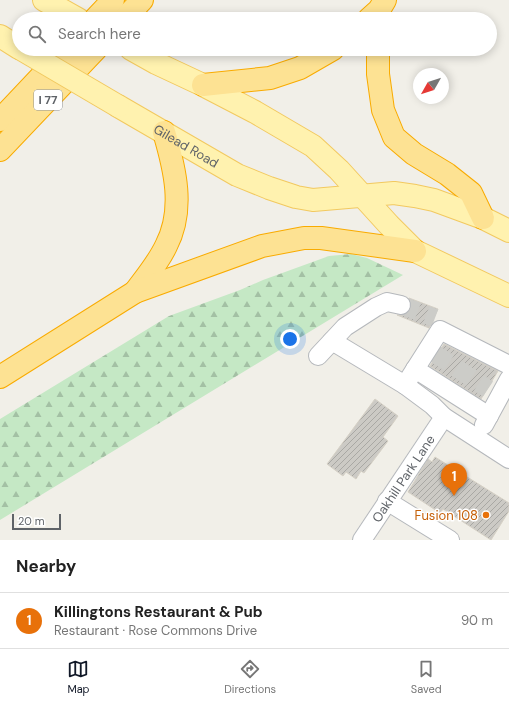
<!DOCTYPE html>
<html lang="en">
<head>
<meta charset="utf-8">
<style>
  body { margin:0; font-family:"DM Sans",sans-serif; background:#f6f6f6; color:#222 }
  .compass { position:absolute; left:413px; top:68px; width:36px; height:36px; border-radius:50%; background:#fff; box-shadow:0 2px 10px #0003; rotate:231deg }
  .scale { position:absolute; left:12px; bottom:10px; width:49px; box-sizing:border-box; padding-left:4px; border:2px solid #5f6368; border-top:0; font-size:11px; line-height:14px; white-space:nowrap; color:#5f6368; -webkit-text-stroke:3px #fff; paint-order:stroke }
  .you { position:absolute; left:290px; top:339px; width:14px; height:14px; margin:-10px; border:3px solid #fff; border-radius:50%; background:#1a73e8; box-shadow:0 0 0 6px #1a73e833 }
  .badge { display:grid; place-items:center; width:26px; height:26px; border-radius:50%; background:#111827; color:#fff; font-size:13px; font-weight:700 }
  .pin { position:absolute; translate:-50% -33px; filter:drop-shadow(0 1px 2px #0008) }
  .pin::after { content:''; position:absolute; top:21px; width:14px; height:12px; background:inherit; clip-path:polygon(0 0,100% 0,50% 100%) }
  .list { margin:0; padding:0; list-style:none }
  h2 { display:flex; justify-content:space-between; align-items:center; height:52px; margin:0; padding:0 16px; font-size:17px }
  h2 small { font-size:13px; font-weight:400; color:#767676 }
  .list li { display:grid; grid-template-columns:26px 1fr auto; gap:12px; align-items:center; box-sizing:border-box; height:56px; padding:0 16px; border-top:1px solid #e0e0e0 }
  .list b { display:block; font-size:15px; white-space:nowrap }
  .list p { margin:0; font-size:13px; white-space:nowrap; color:#767676 }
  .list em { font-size:13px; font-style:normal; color:#767676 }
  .icon { flex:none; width:22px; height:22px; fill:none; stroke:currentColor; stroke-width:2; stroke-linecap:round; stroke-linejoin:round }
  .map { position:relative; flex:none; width:509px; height:540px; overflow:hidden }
  .search { position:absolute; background:#fff; box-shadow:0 2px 10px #0003; left:12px; right:12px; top:12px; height:44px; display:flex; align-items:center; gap:10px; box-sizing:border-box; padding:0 14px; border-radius:22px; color:#767676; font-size:15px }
  .sheet { height:108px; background:#fff }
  nav { display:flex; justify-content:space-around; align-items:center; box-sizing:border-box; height:56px; border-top:1px solid #e0e0e0; background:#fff; font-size:11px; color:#767676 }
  nav a { display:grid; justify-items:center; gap:2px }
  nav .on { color:#111827 }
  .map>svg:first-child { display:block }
</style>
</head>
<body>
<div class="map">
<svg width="509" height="540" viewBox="0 0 509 540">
  <defs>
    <pattern id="forest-firs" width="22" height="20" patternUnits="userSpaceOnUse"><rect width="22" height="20" fill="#c5e8c5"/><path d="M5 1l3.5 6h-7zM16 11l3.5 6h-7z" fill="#a3c0a4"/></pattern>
    <pattern id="building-hatch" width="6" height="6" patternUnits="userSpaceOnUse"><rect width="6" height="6" fill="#cccac5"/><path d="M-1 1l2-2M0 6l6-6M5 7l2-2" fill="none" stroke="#a9a8a4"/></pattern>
  </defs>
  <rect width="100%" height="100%" fill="#f1efe8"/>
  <path fill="url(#forest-firs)" d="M351,254l16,4 36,17 -403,245v-101l169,-103 71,-26 23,-10 66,-24z"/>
  <g fill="url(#building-hatch)" stroke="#d6d1c6">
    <path d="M409,298l29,11 -9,19 -32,-13h7l5,-3 2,-5v-5z"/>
    <path d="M444,344l54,27 -17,28 -51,-33z"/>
    <path d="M375,399l23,17 -15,21 5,4 -24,32 -3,-2 -5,8 -10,-7 -3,4 -16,-12z"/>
    <path d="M435,457l74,46v8l-18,29 -48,-31 -3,4 -32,-21 20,-33 4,3z"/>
  </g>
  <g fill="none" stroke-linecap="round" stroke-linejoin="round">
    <g stroke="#ccccc8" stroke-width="18" stroke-dasharray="18 9" stroke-linecap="butt">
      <path d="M401,305l34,13"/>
      <path d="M434,353l54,36"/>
    </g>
    <defs>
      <g id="minor">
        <path d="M332,341l73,44"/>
        <path d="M318,356l27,-29 31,-20 11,-5 14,3"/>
        <path d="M509,365l-69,-35 -35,55 27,20 12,12 65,42"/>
        <path d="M415,369l74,47"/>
        <path d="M484,425l25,-46"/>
        <path d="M387,501l63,39"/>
        <path id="s1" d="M362,540l82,-123"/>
      </g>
      <g id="major">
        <path d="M44,0l34,19"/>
        <path d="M0,36l19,12"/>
        <path d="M131,49l25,14 47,22 52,27 58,34 26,24 50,55 26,26 94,45"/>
        <path id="s2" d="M118,106l119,69 32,13 27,9 17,3 81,-7 21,3 19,4 49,18 26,13"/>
      </g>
      <g id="highway">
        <path d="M95,19l18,-19"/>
        <path d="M124,19l18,-19"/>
        <path d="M369,19l10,-9 6,-10"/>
        <path d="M378,49v25l5,36 11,27 20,17 33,20 24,19 12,25"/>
        <path d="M203,85l67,-7 30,-10 33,-19"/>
        <path d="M0,120l67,-71"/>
        <path d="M0,150l96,-101"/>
        <path d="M135,292c11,-15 23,-29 31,-46 19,-36 9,-77 -2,-114"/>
        <path d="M0,377l135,-85 127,-46 42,-8h17l94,13"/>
      </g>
    </defs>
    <use href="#minor" stroke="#b5b8bc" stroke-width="20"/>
    <use href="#major" stroke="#f2c960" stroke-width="24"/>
    <use href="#highway" stroke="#f9ab00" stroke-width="24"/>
    <use href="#minor" stroke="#fff" stroke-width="18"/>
    <use href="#major" stroke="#fff2af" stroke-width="22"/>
    <use href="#highway" stroke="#fde293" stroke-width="22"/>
    <defs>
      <path id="major-bridge" d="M21,49l97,57"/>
    </defs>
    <use href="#major-bridge" stroke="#f2c960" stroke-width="24" stroke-linecap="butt"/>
    <use href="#major-bridge" stroke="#fff2af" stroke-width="22"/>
  </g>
  <circle fill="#e8710a" stroke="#fff" stroke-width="1.5" cx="486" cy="515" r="4"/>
  <g text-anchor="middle" stroke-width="3" stroke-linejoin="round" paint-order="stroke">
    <rect fill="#fff" stroke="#8f9295" stroke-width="1" x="34" y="90" width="28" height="20" rx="3"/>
    <g font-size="12" font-weight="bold" fill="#5f6368">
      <text x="48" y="104">I 77</text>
    </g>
    <g font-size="13" fill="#5f6368" stroke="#fff">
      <text dy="5" stroke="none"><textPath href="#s2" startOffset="79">Gilead Road</textPath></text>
      <text dy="5" stroke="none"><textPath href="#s1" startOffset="74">Oakhill Park Lane</textPath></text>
    </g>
    <g font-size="13" fill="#c56008" stroke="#fff" text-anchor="end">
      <text x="478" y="520">Fusion 108</text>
    </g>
  </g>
</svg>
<svg class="compass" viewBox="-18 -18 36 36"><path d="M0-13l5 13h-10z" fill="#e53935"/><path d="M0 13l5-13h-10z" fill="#767676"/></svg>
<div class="scale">20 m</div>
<div class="you"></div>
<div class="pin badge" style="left:454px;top:496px;background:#e8710a">1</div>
<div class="search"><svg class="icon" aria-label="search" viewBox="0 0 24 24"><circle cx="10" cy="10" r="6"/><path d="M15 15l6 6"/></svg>Search here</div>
</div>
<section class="sheet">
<h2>Nearby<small></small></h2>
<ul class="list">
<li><span class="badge" style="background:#e8710a">1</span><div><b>Killingtons Restaurant &amp; Pub</b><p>Restaurant · Rose Commons Drive</p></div><em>90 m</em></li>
</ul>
</section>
<nav>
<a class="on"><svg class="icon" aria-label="map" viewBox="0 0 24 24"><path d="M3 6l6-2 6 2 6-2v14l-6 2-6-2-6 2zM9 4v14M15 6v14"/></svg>Map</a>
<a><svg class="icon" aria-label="directions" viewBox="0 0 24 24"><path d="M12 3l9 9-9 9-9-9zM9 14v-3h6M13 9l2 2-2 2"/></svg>Directions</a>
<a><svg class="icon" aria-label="saved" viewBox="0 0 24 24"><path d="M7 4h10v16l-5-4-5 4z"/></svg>Saved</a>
</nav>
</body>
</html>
